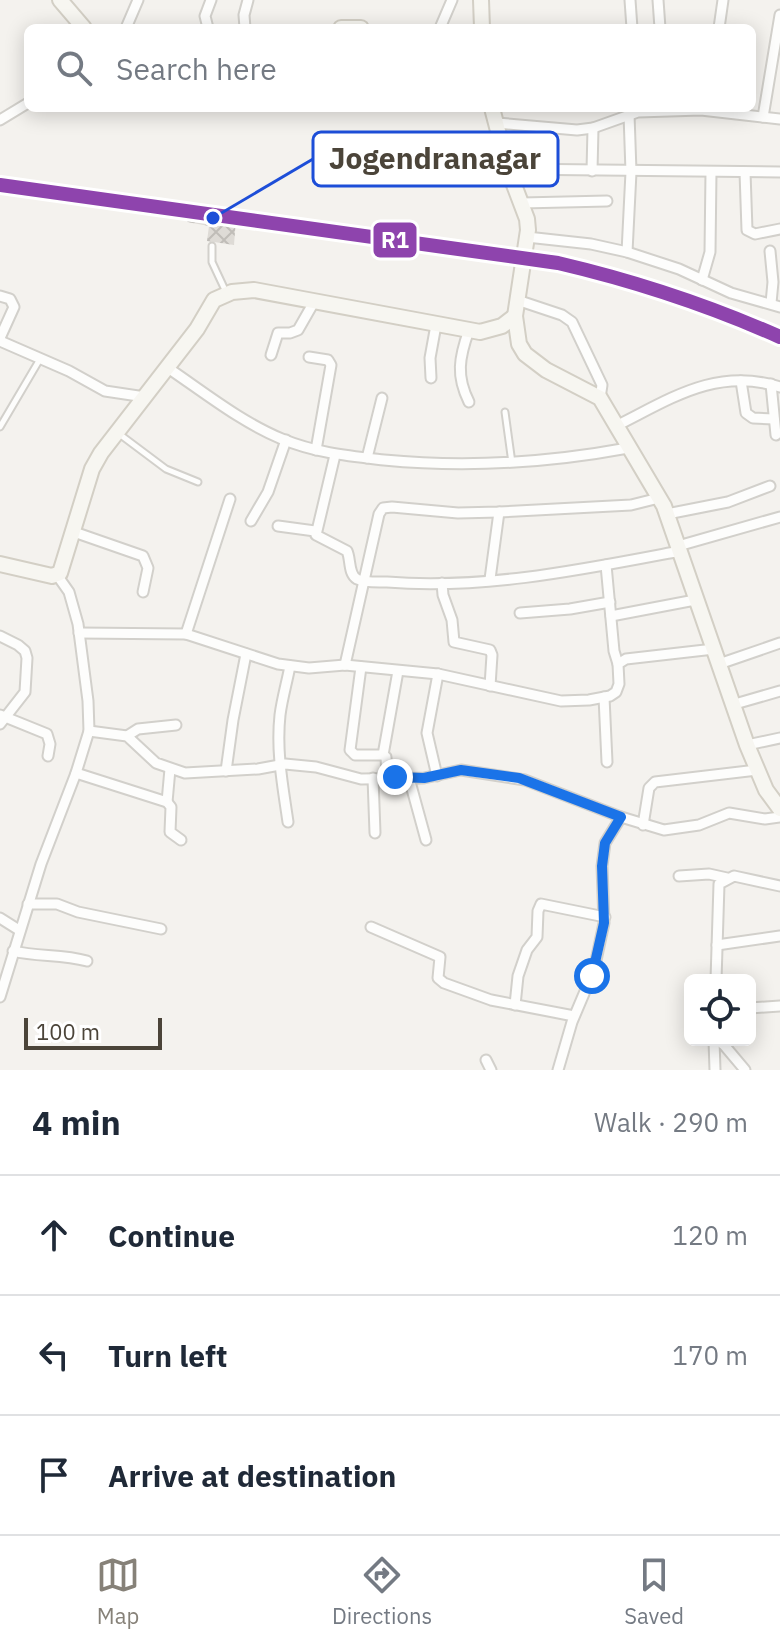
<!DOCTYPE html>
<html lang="en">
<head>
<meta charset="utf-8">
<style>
  body { margin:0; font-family:"IBM Plex Sans",sans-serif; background:#f6f6f7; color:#1f2937 }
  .controls { position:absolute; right:24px; bottom:24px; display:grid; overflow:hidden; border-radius:12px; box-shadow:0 4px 20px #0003 }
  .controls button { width:72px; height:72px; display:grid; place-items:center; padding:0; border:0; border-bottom:2px solid #e0e1e3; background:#fff; color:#1f2937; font:40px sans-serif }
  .scale { position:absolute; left:24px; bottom:20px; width:138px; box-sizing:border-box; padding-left:8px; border:4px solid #4b4439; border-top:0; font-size:22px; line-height:28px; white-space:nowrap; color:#4b4439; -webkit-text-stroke:6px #fff; paint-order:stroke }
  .stop { position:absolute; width:24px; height:24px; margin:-18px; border:6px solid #1a73e8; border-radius:50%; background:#fff }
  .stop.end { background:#1a73e8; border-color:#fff; box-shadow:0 2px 8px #0008 }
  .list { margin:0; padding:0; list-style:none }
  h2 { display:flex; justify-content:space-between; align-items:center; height:104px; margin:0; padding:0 32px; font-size:34px }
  h2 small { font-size:26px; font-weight:400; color:#747a83 }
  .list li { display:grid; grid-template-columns:52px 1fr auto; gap:24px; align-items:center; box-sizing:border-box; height:120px; padding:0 32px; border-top:2px solid #e0e1e3 }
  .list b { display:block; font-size:30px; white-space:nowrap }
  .list em { font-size:26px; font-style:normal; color:#747a83 }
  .icon { flex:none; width:44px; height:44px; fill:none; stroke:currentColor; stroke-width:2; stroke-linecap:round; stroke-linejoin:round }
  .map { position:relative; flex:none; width:780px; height:1070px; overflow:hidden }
  .search { position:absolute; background:#fff; box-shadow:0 4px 20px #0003; left:24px; right:24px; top:24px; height:88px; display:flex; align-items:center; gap:20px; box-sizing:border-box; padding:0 28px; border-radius:12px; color:#747a83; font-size:30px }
  .sheet { height:464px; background:#fff }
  nav { display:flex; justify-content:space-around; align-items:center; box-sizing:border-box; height:112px; border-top:2px solid #e0e1e3; background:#fff; font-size:22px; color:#747a83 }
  nav a { display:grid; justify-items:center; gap:4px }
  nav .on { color:#868178 }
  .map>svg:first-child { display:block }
</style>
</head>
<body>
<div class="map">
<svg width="780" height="1070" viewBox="0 0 780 1070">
  <defs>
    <pattern id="building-cross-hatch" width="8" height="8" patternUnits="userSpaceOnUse" patternTransform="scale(2)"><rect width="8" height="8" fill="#dedbd6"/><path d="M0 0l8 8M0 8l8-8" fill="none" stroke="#c0bdb8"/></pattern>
  </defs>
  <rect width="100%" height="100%" fill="#f4f2ee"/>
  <path fill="url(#building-cross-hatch)" d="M188,212l48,7 -2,26 -27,-4 2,-15 -22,-4z"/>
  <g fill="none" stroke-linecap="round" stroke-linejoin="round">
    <defs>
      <g id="lane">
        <path d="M212,246v16l14,30"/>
        <path d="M505,412l7,51"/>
        <path d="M0,427l40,-68"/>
        <path d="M118,433l48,36 32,13"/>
      </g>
      <g id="street">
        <path d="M630,0l2,28"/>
        <path d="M658,0l2,28"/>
        <path d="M126,28l12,-28"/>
        <path d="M208,28l-3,-12 6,-16"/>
        <path d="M245,28l-1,-13 4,-15"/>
        <path d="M440,28l12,-28"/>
        <path d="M719,28l4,-28"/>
        <path d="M763,117l17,-102"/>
        <path d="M0,120l28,-17"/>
        <path d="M497,123l80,7 16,-2 45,-16 63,-2 79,9"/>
        <path d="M508,169l272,3"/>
        <path d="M592,171l1,-43"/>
        <path d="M745,172l2,58 8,4 25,-5"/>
        <path d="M522,203l85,-2"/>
        <path d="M527,237l64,7 36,8 52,17 52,24 49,14"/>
        <path d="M770,251l3,31 -2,21"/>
        <path d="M627,252l4,-80 -2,-58"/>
        <path d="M702,280l8,-28 1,-80"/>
        <path d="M0,296l10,3 4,8 -14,31"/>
        <path d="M517,300l45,15 10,7 30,63 -2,13"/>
        <path d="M0,341l69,30 36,20 40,6"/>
        <path d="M271,355l7,-22h12l8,-3 16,-28"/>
        <path d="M309,357l19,3 3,5 -15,85"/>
        <path d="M168,368c37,25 73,54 114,71 34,14 67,17 102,21 83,8 163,3 244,-12"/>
        <path d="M431,378l-1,-20 6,-33"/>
        <path d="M741,381l5,32 7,5 21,1"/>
        <path d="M771,384l5,51"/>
        <path d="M469,402c-13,-26 -10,-44 0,-72"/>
        <path d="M618,425c54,-27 99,-58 162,-38"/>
        <path d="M335,455l-19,80 31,16c4,8 1,23 10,28 8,4 21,3 30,3 97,8 198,-13 293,-31"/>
        <path d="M367,458l15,-60"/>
        <path d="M667,514l61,-12 42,-16"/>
        <path d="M251,521l17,-29 18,-52"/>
        <path d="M278,526l37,5"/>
        <path d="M74,532l69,24 5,12 -5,24"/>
        <path d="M678,546l102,-29"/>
        <path d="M606,565l8,86 4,13"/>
        <path d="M490,579l9,-67"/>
        <path d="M442,583l1,12 9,25 2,22 36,8 2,5 -2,31"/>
        <path d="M520,613l50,-4 40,-7"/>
        <path d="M611,616l84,-16"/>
        <path d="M79,633l107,1 92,30 31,4 36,-3 93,9 123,27 28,-1 21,-4 6,-4 3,-8 -1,-20 8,-5 88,-10"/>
        <path d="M186,634l44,-135"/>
        <path d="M0,636l18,9 7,6 2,7 -2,34 -25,32"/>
        <path d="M719,664l61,-21"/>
        <path d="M345,665l34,-151 4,-6 9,-1 66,6 41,-1 132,-7 28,-7"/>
        <path d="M361,667l-11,83 5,5h28l3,2 1,20"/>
        <path d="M604,697l3,65"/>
        <path d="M735,704l45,-13"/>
        <path d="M0,715l47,19 3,10 -2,12"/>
        <path d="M89,731l38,5 29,27 29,10 73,-4 27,-5 31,3 45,12 63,-1 37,-8 64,10 96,37 43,13 35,-5 30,-12 36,6 15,-2"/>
        <path d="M127,736l11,-7 38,-4"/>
        <path d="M747,745l33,-7"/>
        <path d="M383,755l15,-84"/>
        <path d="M226,771l7,-51 13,-66"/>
        <path d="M76,773l91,29 4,5 -1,25 11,8"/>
        <path d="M437,776l-10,-43 11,-59"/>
        <path d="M373,778l2,55"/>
        <path d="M409,778l17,62"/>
        <path d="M167,802l3,-33"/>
        <path d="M288,822c-5,-35 -12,-70 -8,-107 2,-16 7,-33 10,-49"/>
        <path d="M643,825l6,-37 6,-6 102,-12"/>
        <path d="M679,876l30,-2 18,4"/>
        <path d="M28,904h29l21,8 83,17"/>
        <path d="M0,918l19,12"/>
        <path d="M371,927l69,30 -2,21 6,5 47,17 83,16"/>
        <path d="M717,945l63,-9"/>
        <path d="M13,951c25,6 49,3 74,10"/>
        <path d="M716,980l3,-96 15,-8 46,10"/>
        <path d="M0,997l41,-133 35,-91 13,-42 -1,-30 -10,-77 -9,-32 -12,-17"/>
        <path d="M515,1005l3,-29 9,-26 10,-13 1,-26 3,-7 64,13"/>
        <path d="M750,1008l30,-2"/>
        <path d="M714,1040l1,30"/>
        <path d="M716,1040l8,5 21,25"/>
        <path d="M486,1060l5,10"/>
        <path d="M558,1070l14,-48 22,-52 10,-47 -2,-57 3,-23 16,-26"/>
      </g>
      <g id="secondary">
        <path d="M60,0l24,28"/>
        <path d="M481,0l1,28"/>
        <path d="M341,28h20"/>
        <path d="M492,108l16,61 19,50 1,11 -13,86 4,28 6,10 21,16 54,28 64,108 83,239 19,45 14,19"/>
        <path d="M0,564l52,12 8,-3 32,-104 9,-16 96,-124 17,-29 18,-8 22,-2 226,42 22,-6 13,-10"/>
      </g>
    </defs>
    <use href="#lane" stroke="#d2d0cb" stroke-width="9"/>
    <use href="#street" stroke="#d2d0cb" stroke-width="13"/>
    <use href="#secondary" stroke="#d3cfc5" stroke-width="18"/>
    <use href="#lane" stroke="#fdfdfc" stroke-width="5"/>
    <use href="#street" stroke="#fdfdfc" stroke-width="9"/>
    <use href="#secondary" stroke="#f7f6f1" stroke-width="14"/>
    <defs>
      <path id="rail-1" d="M0,185l558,78c77,18 150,42 222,74"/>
    </defs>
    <use href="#rail-1" stroke="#fff" stroke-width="20"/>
    <use href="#rail-1" stroke="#8e44ad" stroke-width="14"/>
  </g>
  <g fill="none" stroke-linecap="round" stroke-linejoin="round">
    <path stroke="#1a73e8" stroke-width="10" d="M395,777l29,1 37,-8 58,8 102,39 -16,26 -3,23 2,57 -12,53"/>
  </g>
  <path fill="none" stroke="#1d4ed8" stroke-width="3" d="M213 218L313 159"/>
  <circle fill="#1d4ed8" stroke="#fff" stroke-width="3" cx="213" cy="218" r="8"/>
  <rect fill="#fff" stroke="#1d4ed8" stroke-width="3" x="313" y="132" width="245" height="54" rx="8"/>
  <g font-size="30" text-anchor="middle" font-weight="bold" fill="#4b4439">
    <text x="435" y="169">Jogendranagar</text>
  </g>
  <rect stroke="#fff" stroke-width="3" x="372" y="221" width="46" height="38" rx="8" fill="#8e44ad"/>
  <g font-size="22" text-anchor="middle" font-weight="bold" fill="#fff">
    <text x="395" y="248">R1</text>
  </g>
</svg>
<div class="controls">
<button><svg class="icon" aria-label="locate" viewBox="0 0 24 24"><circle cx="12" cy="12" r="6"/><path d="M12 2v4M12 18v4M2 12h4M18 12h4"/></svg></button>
</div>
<div class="scale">100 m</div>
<div class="stop" style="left:592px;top:976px"></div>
<div class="stop end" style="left:395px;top:777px"></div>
<div class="search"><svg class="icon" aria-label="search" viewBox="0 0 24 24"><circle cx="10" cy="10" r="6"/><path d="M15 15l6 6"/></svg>Search here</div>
</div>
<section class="sheet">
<h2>4 min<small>Walk · 290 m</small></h2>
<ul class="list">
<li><svg class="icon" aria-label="ahead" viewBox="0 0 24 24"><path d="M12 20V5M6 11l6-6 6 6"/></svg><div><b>Continue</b></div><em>120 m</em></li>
<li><svg class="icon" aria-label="left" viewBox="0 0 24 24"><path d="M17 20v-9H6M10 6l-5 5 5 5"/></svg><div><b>Turn left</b></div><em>170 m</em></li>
<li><svg class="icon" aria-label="arrive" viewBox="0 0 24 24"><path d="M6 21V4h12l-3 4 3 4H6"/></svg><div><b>Arrive at destination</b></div></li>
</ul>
</section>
<nav>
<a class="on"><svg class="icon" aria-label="map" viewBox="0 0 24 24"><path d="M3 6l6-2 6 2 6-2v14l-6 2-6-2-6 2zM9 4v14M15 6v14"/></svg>Map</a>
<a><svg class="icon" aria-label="directions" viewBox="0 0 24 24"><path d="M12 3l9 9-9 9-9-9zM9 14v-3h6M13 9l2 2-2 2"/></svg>Directions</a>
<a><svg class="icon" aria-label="saved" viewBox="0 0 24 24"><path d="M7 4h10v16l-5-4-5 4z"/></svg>Saved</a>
</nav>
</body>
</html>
